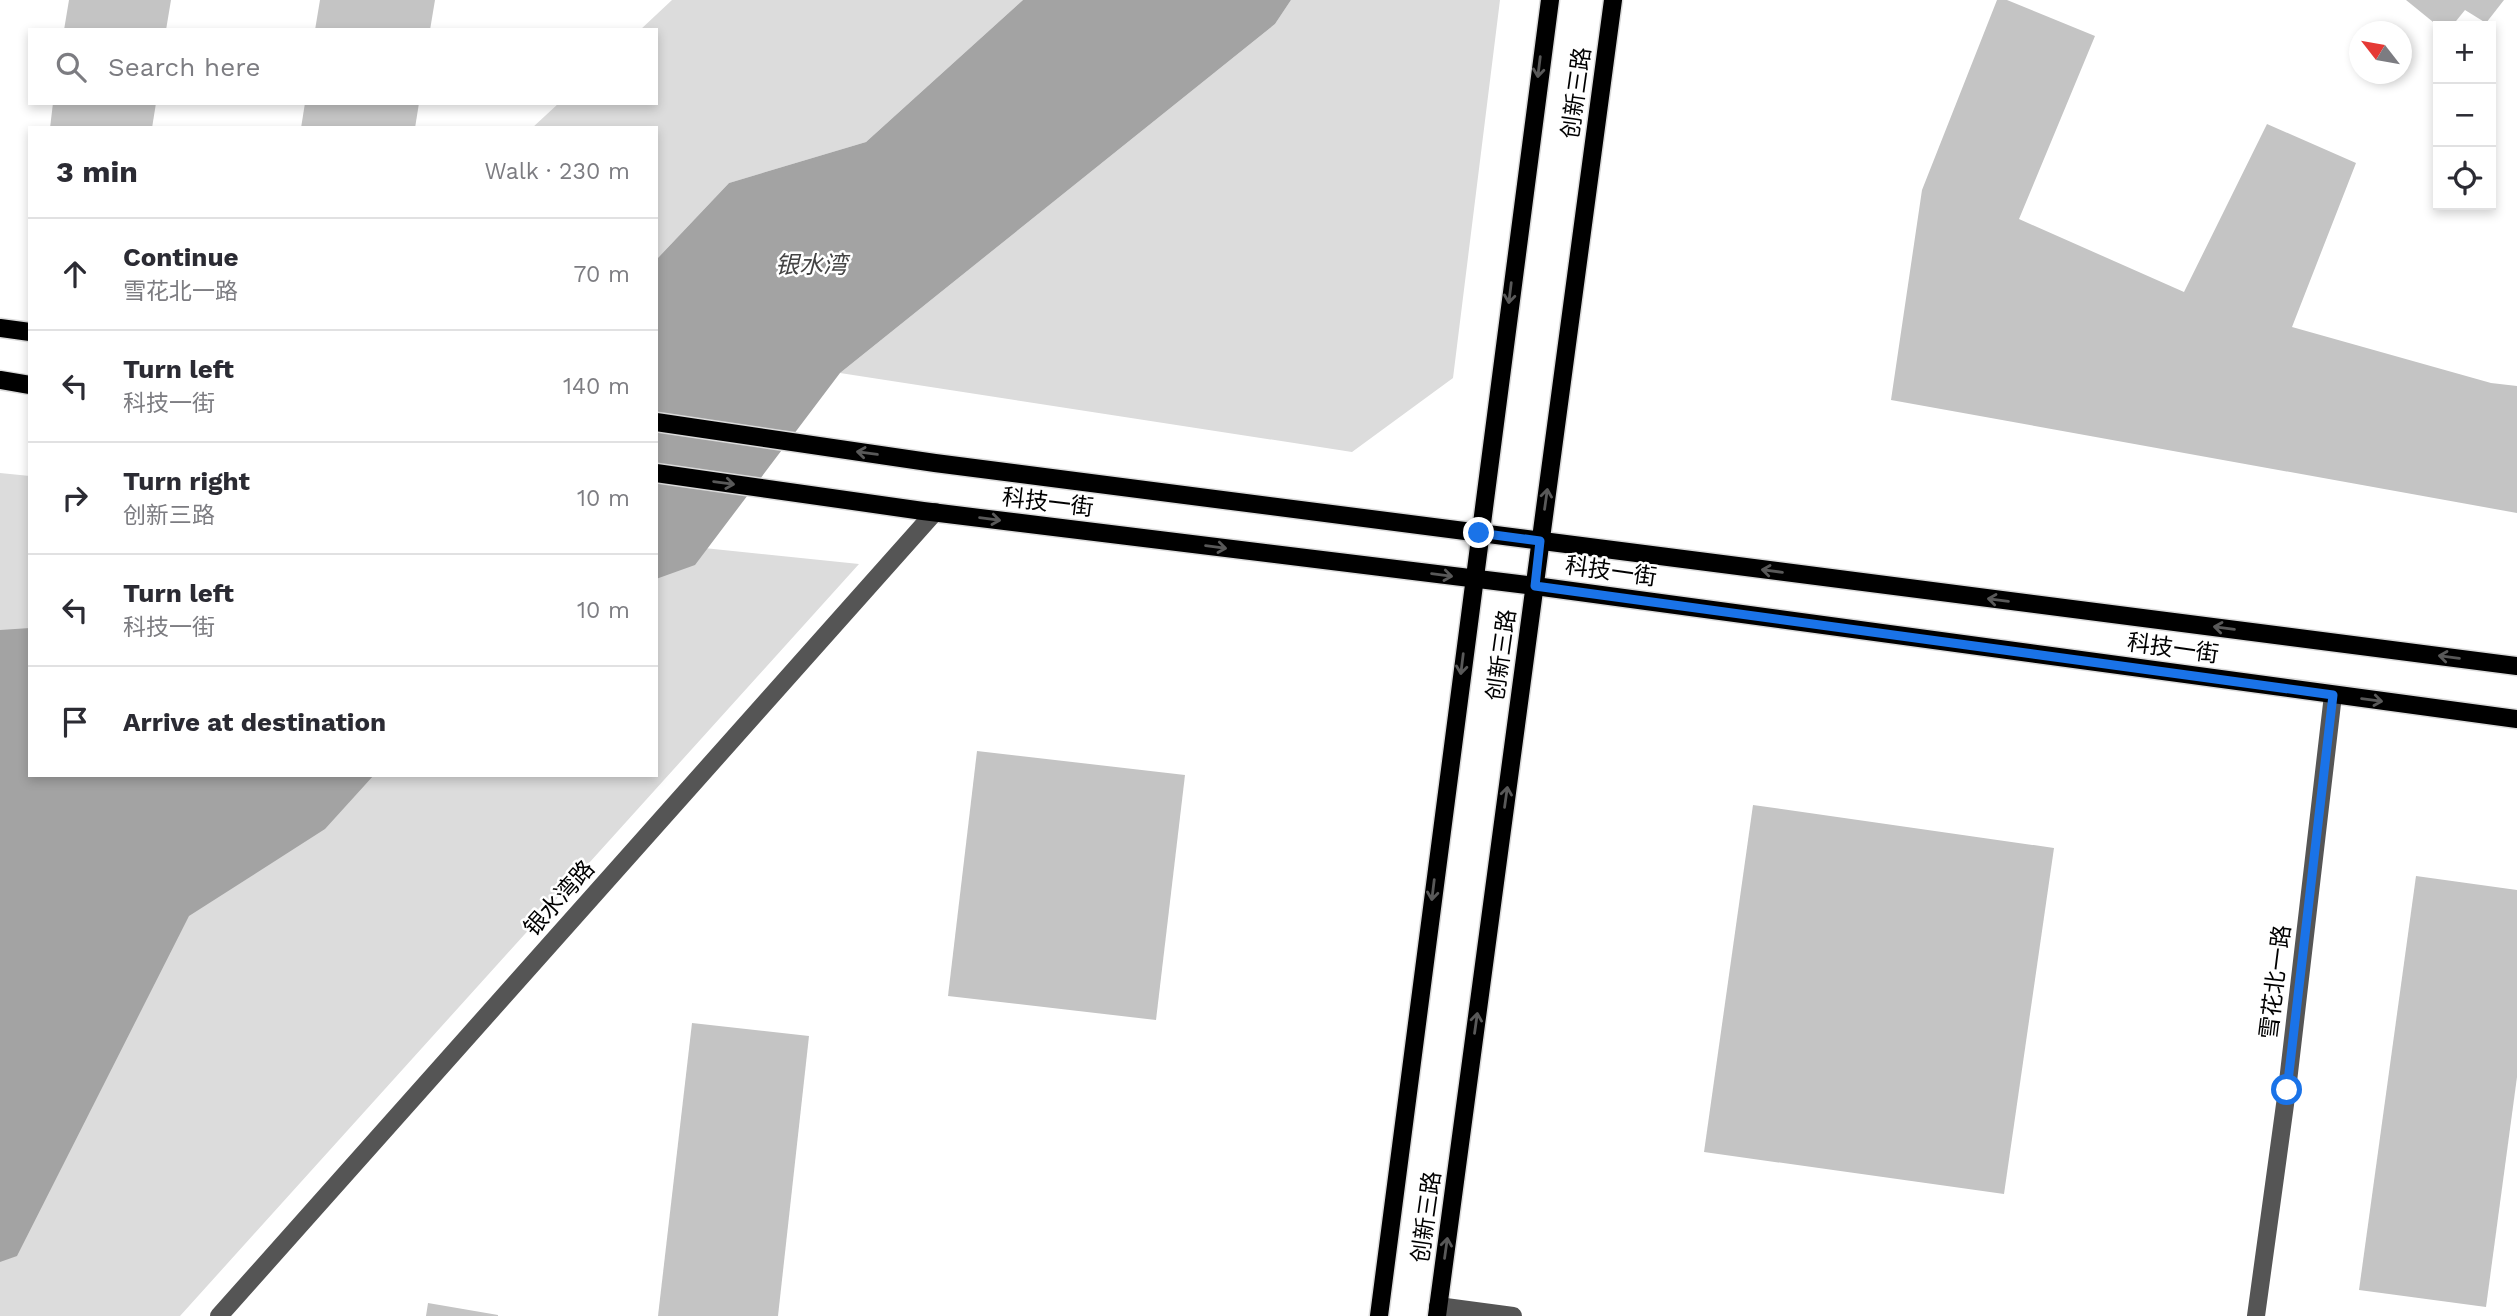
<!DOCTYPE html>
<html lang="en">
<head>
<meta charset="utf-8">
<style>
  body { margin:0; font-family:"Work Sans","Noto Sans SC",sans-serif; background:#f2f2f3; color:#2b2b33 }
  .controls { position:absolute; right:21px; top:21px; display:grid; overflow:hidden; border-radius:0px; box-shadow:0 4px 10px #0003 }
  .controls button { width:63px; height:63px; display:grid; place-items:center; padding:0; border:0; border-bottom:2px solid #e1e1e2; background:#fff; color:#2b2b33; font:35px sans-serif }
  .compass { position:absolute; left:2349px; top:21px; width:63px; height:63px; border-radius:50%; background:#fff; box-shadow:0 4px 10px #0003; rotate:301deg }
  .stop { position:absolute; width:21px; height:21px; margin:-16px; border:5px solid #1a73e8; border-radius:50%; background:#fff }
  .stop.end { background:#1a73e8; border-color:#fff; box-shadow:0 2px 7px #0008 }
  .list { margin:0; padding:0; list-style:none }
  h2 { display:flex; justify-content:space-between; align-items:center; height:91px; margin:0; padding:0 28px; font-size:30px }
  h2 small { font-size:23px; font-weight:400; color:#7c7c81 }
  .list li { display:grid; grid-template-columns:46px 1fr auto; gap:21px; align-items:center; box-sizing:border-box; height:112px; padding:0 28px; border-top:2px solid #e1e1e2 }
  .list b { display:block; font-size:26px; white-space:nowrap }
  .list p { margin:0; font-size:23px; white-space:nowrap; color:#7c7c81 }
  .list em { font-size:23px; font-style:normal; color:#7c7c81 }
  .icon { flex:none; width:38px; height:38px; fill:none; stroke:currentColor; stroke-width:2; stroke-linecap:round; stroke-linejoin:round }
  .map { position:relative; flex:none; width:2517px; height:1316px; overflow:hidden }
  .search { position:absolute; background:#fff; box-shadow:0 4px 10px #0003; left:28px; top:28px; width:630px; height:77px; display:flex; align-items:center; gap:18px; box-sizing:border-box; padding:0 24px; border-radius:0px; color:#7c7c81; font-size:26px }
  .panel { position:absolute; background:#fff; box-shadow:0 4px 10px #0003; left:28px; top:126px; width:630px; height:651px; border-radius:0px }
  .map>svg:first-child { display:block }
</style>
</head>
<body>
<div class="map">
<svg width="2517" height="1316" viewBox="0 0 2517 1316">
  <rect width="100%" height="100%" fill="#fff"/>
  <g fill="#dcdcdc">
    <path d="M672,0h351l-157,142 -137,41 -73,77v-132h-124l27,-25h97v-73h-16z"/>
    <path d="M1291,0h209l-47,378 -101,74 -512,-79 435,-349z"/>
    <path d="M0,473l30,3v299h626v-232l203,21 -679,752h-180z"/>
  </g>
  <g fill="#a3a3a3">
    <path d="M1023,0h268l-16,24 -435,349 -145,192 -39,14v-319l73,-77 137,-41z"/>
    <path d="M30,628v147h344l-49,54 -136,87 -172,340 -17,6v-632z"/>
  </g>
  <g fill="#c4c4c4">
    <path d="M69,0h102l-5,30h-102z"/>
    <path d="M320,0h115l-5,30h-115z"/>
    <path d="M1997,0h10l88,36 -76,183 165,73 83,-168 89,39 -64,164 199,56 26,3v127l-626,-113 31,-210z"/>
    <path d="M2406,0h98l-18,23 -21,-13 -13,16h-14z"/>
    <path d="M53,103h103l-4,25h-102z"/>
    <path d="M305,103h114l-4,25h-114z"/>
    <path d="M977,751l208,24 -29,245 -208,-24z"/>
    <path d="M1753,805l301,43 -50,346 -300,-42z"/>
    <path d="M2416,876l101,14v187l-31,230 -127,-17z"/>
    <path d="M692,1023l117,13 -31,280h-120z"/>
    <path d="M428,1303l70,12v1h-72z"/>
  </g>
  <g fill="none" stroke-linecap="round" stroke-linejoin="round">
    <defs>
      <g id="major">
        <path d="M0,328l30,4"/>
        <path d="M0,380l30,5"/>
        <path d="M656,422l279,41 1582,203"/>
        <path d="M656,473l267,38 612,75 982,133"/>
        <path d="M1379,1316l171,-1316"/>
        <path d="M1437,1316l176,-1316"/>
      </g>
    </defs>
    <use href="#major" stroke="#dbdbdb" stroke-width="21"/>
    <g stroke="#555" stroke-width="18">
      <path d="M1438,1306l75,10"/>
      <path d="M219,1316l716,-804"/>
      <path d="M2256,1316l31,-226 46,-395"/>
    </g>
    <use href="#major" stroke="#000" stroke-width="18"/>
  </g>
  <defs><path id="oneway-shaft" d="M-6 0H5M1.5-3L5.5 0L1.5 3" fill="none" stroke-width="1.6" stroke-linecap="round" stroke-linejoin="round" transform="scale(1.75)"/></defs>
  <g stroke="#595959">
    <use href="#oneway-shaft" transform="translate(1539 67) rotate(97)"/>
    <use href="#oneway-shaft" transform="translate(1510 293) rotate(97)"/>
    <use href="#oneway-shaft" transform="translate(867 453) rotate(-172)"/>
    <use href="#oneway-shaft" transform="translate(724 483) rotate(8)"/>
    <use href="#oneway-shaft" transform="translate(1546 499) rotate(-82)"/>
    <use href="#oneway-shaft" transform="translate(990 519) rotate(7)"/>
    <use href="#oneway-shaft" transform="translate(1216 547) rotate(7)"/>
    <use href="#oneway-shaft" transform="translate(1772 571) rotate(-173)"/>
    <use href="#oneway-shaft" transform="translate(1442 575) rotate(7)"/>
    <use href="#oneway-shaft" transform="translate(1998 600) rotate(-173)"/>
    <use href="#oneway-shaft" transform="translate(2224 628) rotate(-173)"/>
    <use href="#oneway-shaft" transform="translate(2449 657) rotate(-173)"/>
    <use href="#oneway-shaft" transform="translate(1462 664) rotate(97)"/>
    <use href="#oneway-shaft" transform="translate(2372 700) rotate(7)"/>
    <use href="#oneway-shaft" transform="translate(1506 797) rotate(-82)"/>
    <use href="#oneway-shaft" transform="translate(1433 890) rotate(97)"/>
    <use href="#oneway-shaft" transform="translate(1476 1023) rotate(-82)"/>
    <use href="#oneway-shaft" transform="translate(1446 1248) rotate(-82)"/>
  </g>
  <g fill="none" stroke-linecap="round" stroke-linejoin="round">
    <path stroke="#1a73e8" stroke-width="9" d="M1479,533l61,8 -5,45 798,109 -46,395"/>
  </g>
  <g text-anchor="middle" stroke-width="5" stroke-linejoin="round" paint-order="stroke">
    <g font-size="23" fill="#000" stroke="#fff">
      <text transform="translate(1576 93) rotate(-82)" y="8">创新三路</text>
      <text transform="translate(1048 502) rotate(7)" y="8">科技一街</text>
      <text transform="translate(1611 571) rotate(8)" y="8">科技一街</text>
      <text transform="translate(2173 648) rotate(8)" y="8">科技一街</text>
      <text transform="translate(1501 655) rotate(-82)" y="8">创新三路</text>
      <text transform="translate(559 898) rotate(-48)" y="8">银水湾路</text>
      <text transform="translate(2275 982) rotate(-83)" y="8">雪花北一路</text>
      <text transform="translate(1426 1217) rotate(-82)" y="8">创新三路</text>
    </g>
    <g font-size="24" font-style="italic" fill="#444" stroke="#fff">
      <text x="811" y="273">银水湾</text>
    </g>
  </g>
</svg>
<div class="controls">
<button>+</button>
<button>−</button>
<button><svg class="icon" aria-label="locate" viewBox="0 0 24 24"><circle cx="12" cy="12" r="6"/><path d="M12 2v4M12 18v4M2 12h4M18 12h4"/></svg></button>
</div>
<svg class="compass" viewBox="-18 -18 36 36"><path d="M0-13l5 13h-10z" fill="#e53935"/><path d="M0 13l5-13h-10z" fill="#7c7c81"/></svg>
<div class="stop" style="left:2287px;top:1090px"></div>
<div class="stop end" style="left:1479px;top:533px"></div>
<div class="search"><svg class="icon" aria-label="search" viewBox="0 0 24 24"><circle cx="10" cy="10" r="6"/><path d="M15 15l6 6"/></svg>Search here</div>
<section class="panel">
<h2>3 min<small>Walk · 230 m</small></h2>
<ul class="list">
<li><svg class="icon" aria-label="ahead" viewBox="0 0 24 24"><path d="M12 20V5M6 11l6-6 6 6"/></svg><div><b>Continue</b><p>雪花北一路</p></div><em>70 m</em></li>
<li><svg class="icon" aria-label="left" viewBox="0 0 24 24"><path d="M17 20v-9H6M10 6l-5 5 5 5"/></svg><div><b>Turn left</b><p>科技一街</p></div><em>140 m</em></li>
<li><svg class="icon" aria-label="right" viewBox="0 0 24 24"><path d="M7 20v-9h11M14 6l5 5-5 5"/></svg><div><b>Turn right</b><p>创新三路</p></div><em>10 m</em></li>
<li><svg class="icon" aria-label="left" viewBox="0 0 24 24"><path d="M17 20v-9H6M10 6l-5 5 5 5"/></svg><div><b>Turn left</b><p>科技一街</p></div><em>10 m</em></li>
<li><svg class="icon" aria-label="arrive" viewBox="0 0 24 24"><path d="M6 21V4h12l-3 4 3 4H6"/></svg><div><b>Arrive at destination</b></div></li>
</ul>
</section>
</div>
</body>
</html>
